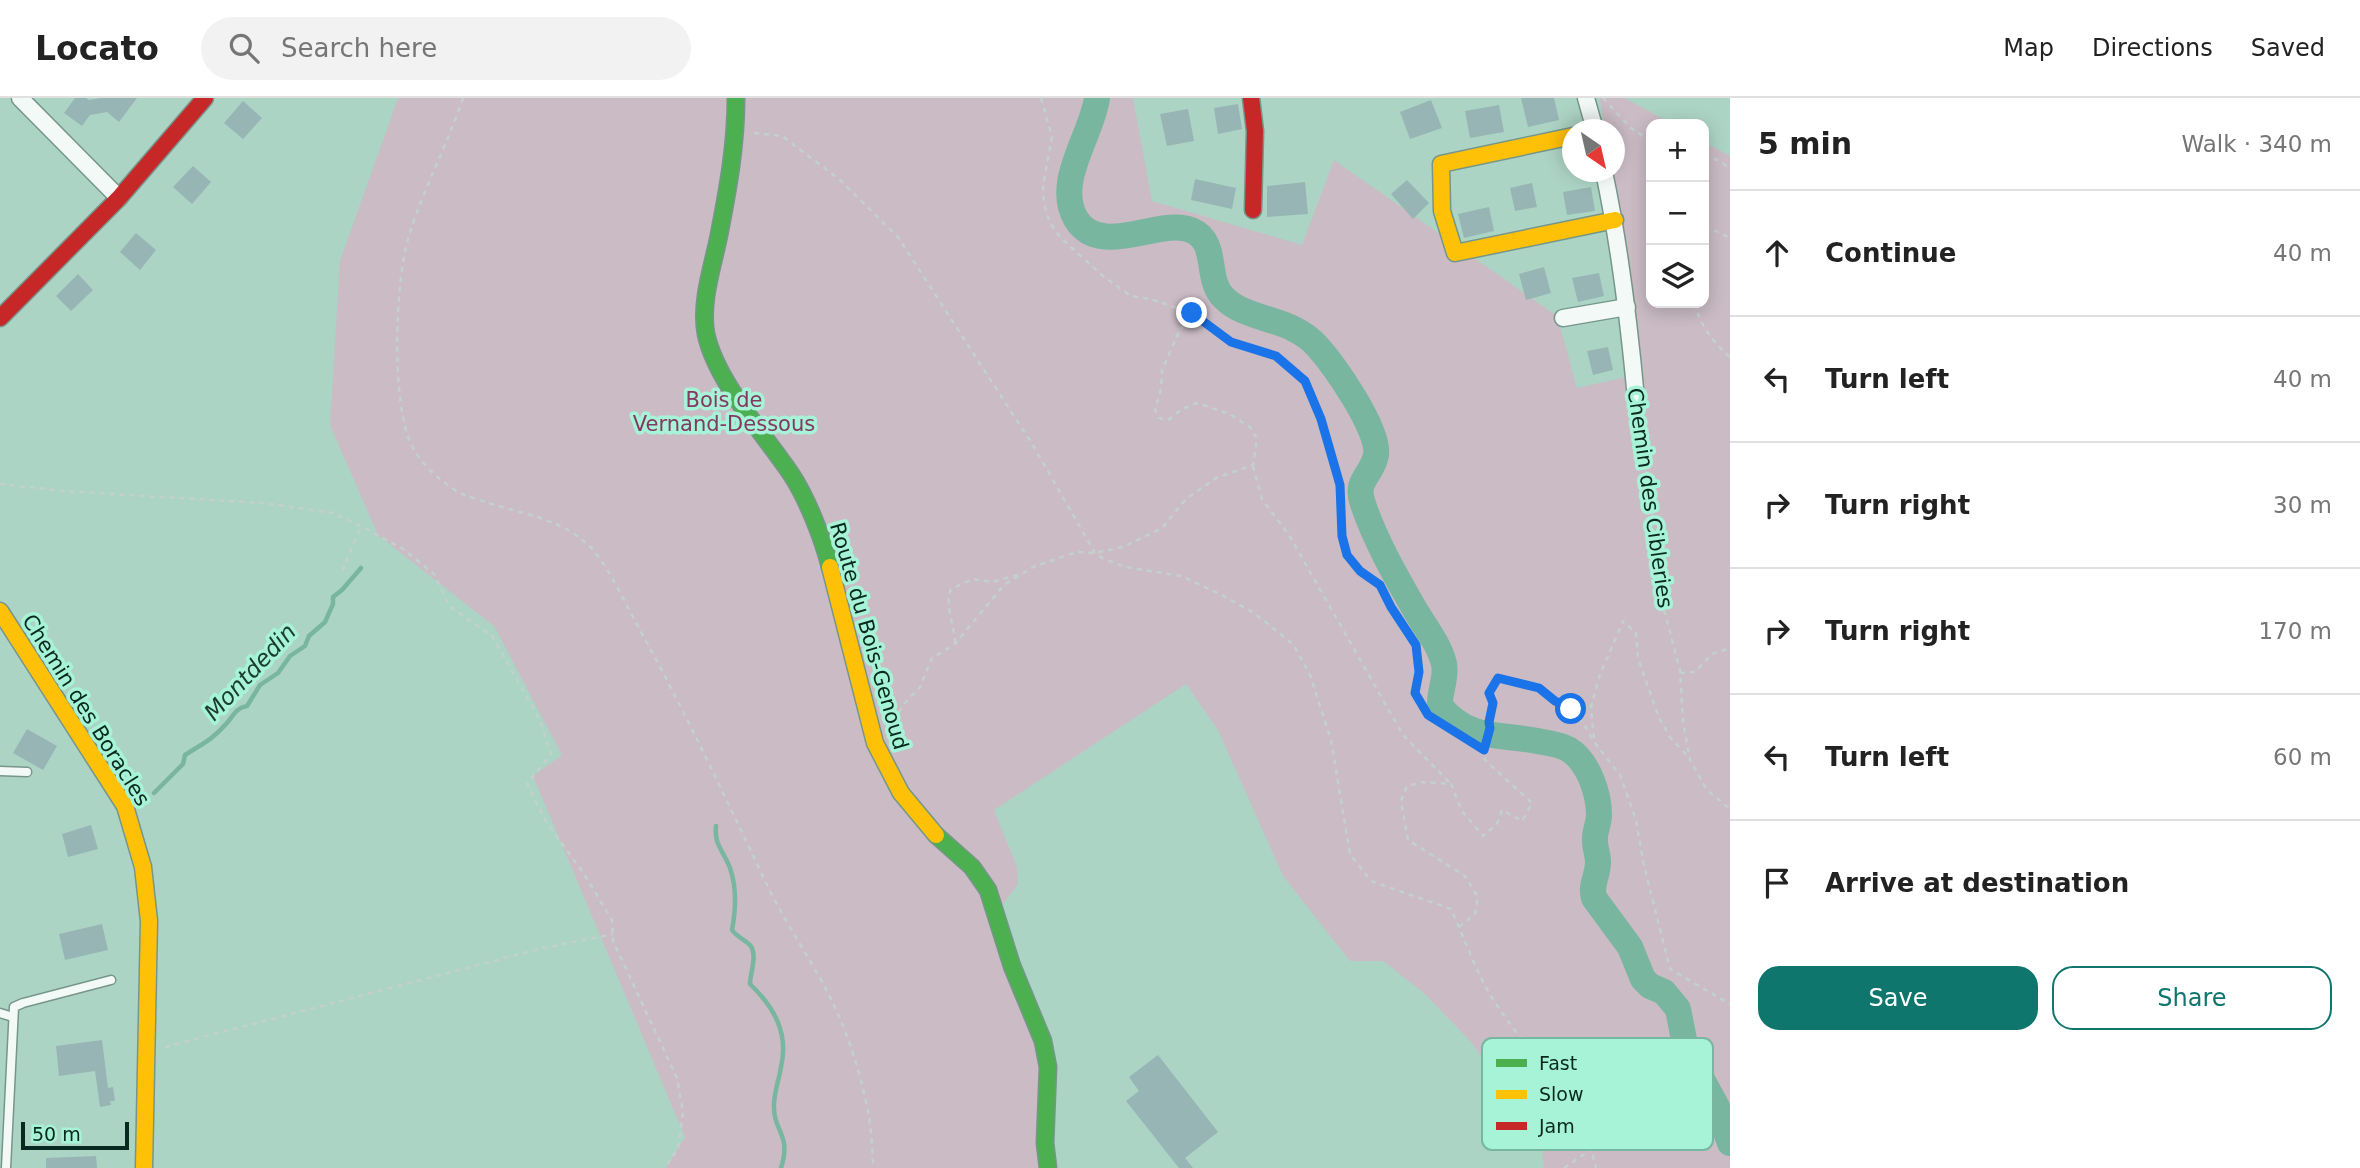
<!DOCTYPE html>
<html lang="en">
<head>
<meta charset="utf-8">
<style>
  body { margin:0; font-family:"DejaVu Sans",sans-serif; background:#f2f2f2; color:#222 }
  .controls { position:absolute; right:21px; top:21px; display:grid; overflow:hidden; border-radius:14px; box-shadow:0 4px 18px #0003 }
  .controls button { width:63px; height:63px; display:grid; place-items:center; padding:0; border:0; border-bottom:2px solid #e0e0e0; background:#fff; color:#222; font:35px sans-serif }
  .compass { position:absolute; left:1562px; top:21px; width:63px; height:63px; border-radius:50%; background:#fff; box-shadow:0 4px 18px #0003; rotate:146deg }
  .scale { position:absolute; left:21px; bottom:18px; width:108px; box-sizing:border-box; padding-left:7px; border:4px solid #08291f; border-top:0; font-size:19px; line-height:24px; white-space:nowrap; color:#08291f; -webkit-text-stroke:5px #a7f3d7; paint-order:stroke }
  .stop { position:absolute; width:21px; height:21px; margin:-16px; border:5px solid #1a73e8; border-radius:50%; background:#fff }
  .stop.end { background:#1a73e8; border-color:#fff; box-shadow:0 2px 7px #0008 }
  .list { margin:0; padding:0; list-style:none }
  h2 { display:flex; justify-content:space-between; align-items:center; height:91px; margin:0; padding:0 28px; font-size:30px }
  h2 small { font-size:23px; font-weight:400; color:#767676 }
  .list li { display:grid; grid-template-columns:46px 1fr auto; gap:21px; align-items:center; box-sizing:border-box; height:126px; padding:0 28px; border-top:2px solid #e0e0e0 }
  .list b { display:block; font-size:26px; white-space:nowrap }
  .list em { font-size:23px; font-style:normal; color:#767676 }
  .actions { display:flex; gap:14px; padding:21px 28px }
  .actions a { flex:1; padding:16px 0; border:2px solid #0f766e; border-radius:21px; text-align:center; font-size:24px; color:#0f766e }
  .actions .main { background:#0f766e; color:#fff }
  .icon { flex:none; width:38px; height:38px; fill:none; stroke:currentColor; stroke-width:2; stroke-linecap:round; stroke-linejoin:round }
  .map { position:relative; flex:none; width:1730px; height:1070px; overflow:hidden }
  header { display:flex; align-items:center; gap:42px; box-sizing:border-box; height:98px; padding:0 35px; background:#fff; border-bottom:2px solid #e0e0e0 }
  header strong { font-size:33px }
  nav { display:flex; gap:38px; margin-inline-start:auto; font-size:24px }
  .search { width:490px; height:63px; background:#f2f2f2; display:flex; align-items:center; gap:18px; box-sizing:border-box; padding:0 24px; border-radius:38px; color:#767676; font-size:26px }
  main { display:flex }
  aside { flex:1; background:#fff }
  .map>svg:first-child { display:block }
</style>
</head>
<body>
<header>
<strong>Locato</strong>
<div class="search"><svg class="icon" aria-label="search" viewBox="0 0 24 24"><circle cx="10" cy="10" r="6"/><path d="M15 15l6 6"/></svg>Search here</div>
<nav><a>Map</a><a>Directions</a><a>Saved</a></nav>
</header>
<main>
<div class="map">
<svg width="1730" height="1070" viewBox="0 0 1730 1070">
  <rect width="100%" height="100%" fill="#acd4c5"/>
  <path fill="#cabbc4" d="M398,0h735l19,103 150,44 32,-85 223,156 20,72 54,-12 -21,-204h5v-42l-11,-1 -4,-31h25l47,26h-21v179h53v-161l26,14v1012h-186l-3,-32 -69,-93 -48,-50 -41,-32h-33l-67,-85 -65,-146 -32,-46 -192,126 23,57 1,17 -25,33 49,147v104h-376l19,-31 -152,-361 29,-21 -68,-129 -116,-91 -48,-110 10,-164z"/>
  <g fill="none" stroke-linecap="round" stroke-linejoin="round">
    <g stroke="#78b6a0" stroke-width="4.5">
      <path d="M154,695l29,-29 2,-9c17,-11 27,-15 41,-31 7,-7 9,-16 21,-18l13,-21 18,-12 12,-17 15,-10 4,-10 16,-14 8,-18v-7l9,-7 19,-22"/>
      <path d="M716,728c-2,19 7,24 14,42 7,20 6,41 2,62 5,7 12,9 18,15 8,10 0,28 0,39 24,23 39,49 31,83 -2,13 -7,25 -7,38 -1,27 18,29 7,63"/>
    </g>
    <path stroke="#78b6a0" stroke-width="26" d="M1097,0c-5,37 -43,84 -21,121 24,40 84,-2 115,11 29,12 13,49 33,68 24,24 66,18 93,48 17,19 63,84 59,109 -4,21 -22,25 -13,49 12,36 32,71 51,104 10,18 25,35 30,56 3,14 -5,28 -4,42 29,35 57,27 97,35 10,2 22,3 31,8 20,12 31,44 31,66 0,9 -5,17 -4,26 0,7 3,14 3,21 0,14 -8,23 -4,36l36,49 13,32 7,7 14,6 14,17 8,41 31,57 13,36"/>
  </g>
  <g fill="#97b5b4">
    <path d="M75,0h11l3,2 12,-2h36l-18,24 -12,-10 -17,3 -8,11 -18,-13z"/>
    <path d="M1521,0h33l5,22 -31,7z"/>
    <path d="M1431,2l11,28 -32,11 -10,-27z"/>
    <path d="M243,3l19,17 -19,21 -19,-16z"/>
    <path d="M1238,6l4,25 -24,5 -4,-26z"/>
    <path d="M1499,7l5,27 -34,6 -5,-27z"/>
    <path d="M1188,11l6,32 -27,5 -7,-32z"/>
    <path d="M193,68l18,16 -19,22 -19,-17z"/>
    <path d="M1195,81l41,9 -4,21 -41,-9z"/>
    <path d="M1407,82l22,23 -16,16 -22,-25z"/>
    <path d="M1305,84l3,32 -41,3v-31z"/>
    <path d="M1532,85l5,24 -22,4 -5,-23z"/>
    <path d="M1591,89l4,24 -28,4 -4,-23z"/>
    <path d="M1489,109l5,24 -30,7 -6,-24z"/>
    <path d="M136,135l20,17 -16,20 -20,-18z"/>
    <path d="M1544,169l7,26 -25,7 -7,-26z"/>
    <path d="M1599,175l5,23 -26,6 -6,-24z"/>
    <path d="M78,176l15,16 -22,21 -15,-15z"/>
    <path d="M1608,249l5,23 -20,5 -6,-24z"/>
    <path d="M27,631l30,17 -14,24 -30,-17z"/>
    <path d="M91,727l7,24 -30,8 -6,-23z"/>
    <path d="M102,826l6,26 -43,10 -6,-26z"/>
    <path d="M102,942l6,48 5,-1 2,14h-5l1,4 -11,2 -5,-36 -36,5 -3,-30z"/>
    <path d="M1158,957l60,77 -33,26 8,10h-14l-53,-67 13,-10 -10,-14z"/>
    <path d="M96,1058l1,12h-51v-10z"/>
  </g>
  <g fill="none" stroke-linecap="round" stroke-linejoin="round">
    <defs>
      <g id="lane">
        <path d="M0,673l27,1"/>
        <path d="M0,915l13,4"/>
        <path d="M6,1070l8,-161 9,-4 88,-23"/>
      </g>
      <g id="street">
        <path d="M20,0l99,100"/>
        <path d="M1586,0l9,32"/>
        <path d="M1604,74c16,75 25,150 32,227"/>
        <path d="M1563,220l64,-11"/>
      </g>
      <g id="fast">
        <path d="M736,0c0,47 -8,91 -17,137 -6,31 -19,67 -13,99 10,47 58,100 85,140 16,24 32,65 39,93"/>
        <path d="M936,737l36,32 16,23 24,76 31,75 5,26 -3,76 3,25"/>
      </g>
      <g id="slow">
        <path d="M1573,38l-132,28 1,47 13,42 160,-33"/>
        <path d="M830,469l45,176 26,50 35,42"/>
        <path d="M0,513l125,195 18,61 6,54 -5,247"/>
      </g>
      <g id="jam">
        <path d="M1251,0l4,33 -2,79"/>
        <path d="M0,220l119,-120 86,-100"/>
      </g>
    </defs>
    <use href="#lane" stroke="#76968b" stroke-width="11"/>
    <use href="#street" stroke="#76968b" stroke-width="19"/>
    <use href="#fast" stroke="#76968b" stroke-width="19"/>
    <use href="#slow" stroke="#76968b" stroke-width="19"/>
    <use href="#jam" stroke="#76968b" stroke-width="19"/>
    <g stroke="#c3d1cc" stroke-width="2.5" stroke-dasharray="5 5" stroke-linecap="butt">
      <path d="M463,0c-16,48 -41,93 -55,141 -13,44 -17,167 4,207 10,19 25,32 43,44 9,6 20,8 30,12 38,12 80,17 108,48 17,19 35,59 48,82 46,83 86,169 127,255 23,47 56,90 75,139 18,46 30,93 30,142"/>
      <path d="M1041,0l11,39 -9,48 1,19 6,19 11,15 42,38 28,20 19,3 42,14 39,29 45,14 29,25 16,38 19,66 2,50 5,20 13,16 20,14 36,60 4,27 -5,21 13,22 56,35"/>
      <path d="M1603,0l28,30 20,13"/>
      <path d="M754,35l28,3 57,43 59,58 136,210 61,106 7,5 23,9 56,9 39,18 34,19 39,31 17,31 21,65 19,114 21,27 80,28c14,30 25,64 43,92 35,54 88,102 102,167"/>
      <path d="M1704,58l13,4 13,8"/>
      <path d="M1704,132l12,1 14,7"/>
      <path d="M1695,205c5,23 18,39 35,54"/>
      <path d="M1638,314l14,98 6,77 22,83 3,52 7,38 17,30 23,19"/>
      <path d="M1253,368l9,33 27,36 114,200 48,49"/>
      <path d="M0,386l64,7 199,12 70,10 28,13 42,23 31,25 15,32 43,30 48,84 11,34 -24,30 18,36 39,54 28,46 1,21 64,137 6,34 -5,36 -13,20"/>
      <path d="M342,473l19,-45"/>
      <path d="M955,545c0,-17 -11,-38 -4,-54l22,-10 19,3 25,-7"/>
      <path d="M1680,575l15,-1 17,-18 18,-6"/>
      <path d="M888,631l17,-26 15,-16 12,-29 22,-13 50,-60 31,-19 42,-14 18,1 28,-6 39,-19 24,-29 30,-21 37,-13 4,-26 -6,-11 -21,-14 -33,-11 -15,6 -14,11 -9,-2 -4,-8 6,-21 1,-19 17,-38 13,-19"/>
      <path d="M1594,640l-3,-31 8,-30 24,-56 13,12 2,25 21,60 11,19 19,21"/>
      <path d="M1459,829l16,-13 3,-17 -13,-21 -57,-36 -7,-39 6,-15 16,-4 28,2 11,27 21,25 14,-12 5,-14 20,11 10,-18 -47,-43c-2,-23 13,-45 4,-67l9,-15 41,10 16,13 16,8 14,17 9,16 26,33 16,45 8,46 26,103 60,35"/>
      <path d="M165,949l378,-99 70,-14"/>
      <path d="M1564,1070l28,-19"/>
    </g>
    <use href="#lane" stroke="#f3f9f6" stroke-width="8"/>
    <use href="#street" stroke="#f3f9f6" stroke-width="16"/>
    <use href="#fast" stroke="#4caf50" stroke-width="16"/>
    <use href="#slow" stroke="#ffc107" stroke-width="16"/>
    <use href="#jam" stroke="#c62828" stroke-width="16"/>
  </g>
  <g fill="none" stroke-linecap="round" stroke-linejoin="round">
    <path stroke="#1a73e8" stroke-width="9" d="M1192,215l39,29 45,14 29,25 16,38 19,66 2,51 5,19 13,16 20,14 11,22 25,38 3,27 -4,21 13,22 56,35 6,-22 -1,-6 4,-19 -4,-10 9,-15 41,10 16,13 16,8"/>
  </g>
  <g text-anchor="middle" stroke-width="7" stroke-linejoin="round" paint-order="stroke">
    <g font-size="21" fill="#833960" stroke="#a7f3d7">
      <text x="724" y="309">Bois de<tspan x="724" dy="24">Vernand-Dessous</tspan></text>
    </g>
    <g font-size="21" fill="#08291f" stroke="#a7f3d7">
      <text transform="translate(1650 400) rotate(82)" y="7">Chemin des Cibleries</text>
      <text transform="translate(869 538) rotate(74)" y="7">Route du Bois-Genoud</text>
      <text transform="translate(86 612) rotate(58)" y="7">Chemin des Boracles</text>
    </g>
    <g font-size="23" font-style="italic" fill="#1a3b30" stroke="#a7f3d7">
      <text transform="translate(250 574) rotate(-47)" y="8">Montdedin</text>
    </g>
  </g>
  <rect x="1482" y="940" width="231" height="112" rx="10" fill="#a7f3d7" stroke="#77b6a0" stroke-width="2"/>
  <rect x="1496" y="961" width="31" height="8" fill="#4caf50"/>
  <rect x="1496" y="992" width="31" height="9" fill="#ffc107"/>
  <rect x="1496" y="1024" width="31" height="8" fill="#c62828"/>
  <g font-size="19" fill="#08291f">
    <text x="1539" y="972">Fast</text>
    <text x="1539" y="1003">Slow</text>
    <text x="1539" y="1035">Jam</text>
  </g>
</svg>
<div class="controls">
<button>+</button>
<button>−</button>
<button><svg class="icon" aria-label="layers" viewBox="0 0 24 24"><path d="M12 4l9 5-9 5-9-5zM3 14l9 5 9-5"/></svg></button>
</div>
<svg class="compass" viewBox="-18 -18 36 36"><path d="M0-13l5 13h-10z" fill="#e53935"/><path d="M0 13l5-13h-10z" fill="#767676"/></svg>
<div class="scale">50 m</div>
<div class="stop" style="left:1571px;top:611px"></div>
<div class="stop end" style="left:1192px;top:215px"></div>
</div>
<aside>
<h2>5 min<small>Walk · 340 m</small></h2>
<ul class="list">
<li><svg class="icon" aria-label="ahead" viewBox="0 0 24 24"><path d="M12 20V5M6 11l6-6 6 6"/></svg><div><b>Continue</b></div><em>40 m</em></li>
<li><svg class="icon" aria-label="left" viewBox="0 0 24 24"><path d="M17 20v-9H6M10 6l-5 5 5 5"/></svg><div><b>Turn left</b></div><em>40 m</em></li>
<li><svg class="icon" aria-label="right" viewBox="0 0 24 24"><path d="M7 20v-9h11M14 6l5 5-5 5"/></svg><div><b>Turn right</b></div><em>30 m</em></li>
<li><svg class="icon" aria-label="right" viewBox="0 0 24 24"><path d="M7 20v-9h11M14 6l5 5-5 5"/></svg><div><b>Turn right</b></div><em>170 m</em></li>
<li><svg class="icon" aria-label="left" viewBox="0 0 24 24"><path d="M17 20v-9H6M10 6l-5 5 5 5"/></svg><div><b>Turn left</b></div><em>60 m</em></li>
<li><svg class="icon" aria-label="arrive" viewBox="0 0 24 24"><path d="M6 21V4h12l-3 4 3 4H6"/></svg><div><b>Arrive at destination</b></div></li>
</ul>
<div class="actions"><a class="main">Save</a><a>Share</a></div>
</aside>
</main>
</body>
</html>
